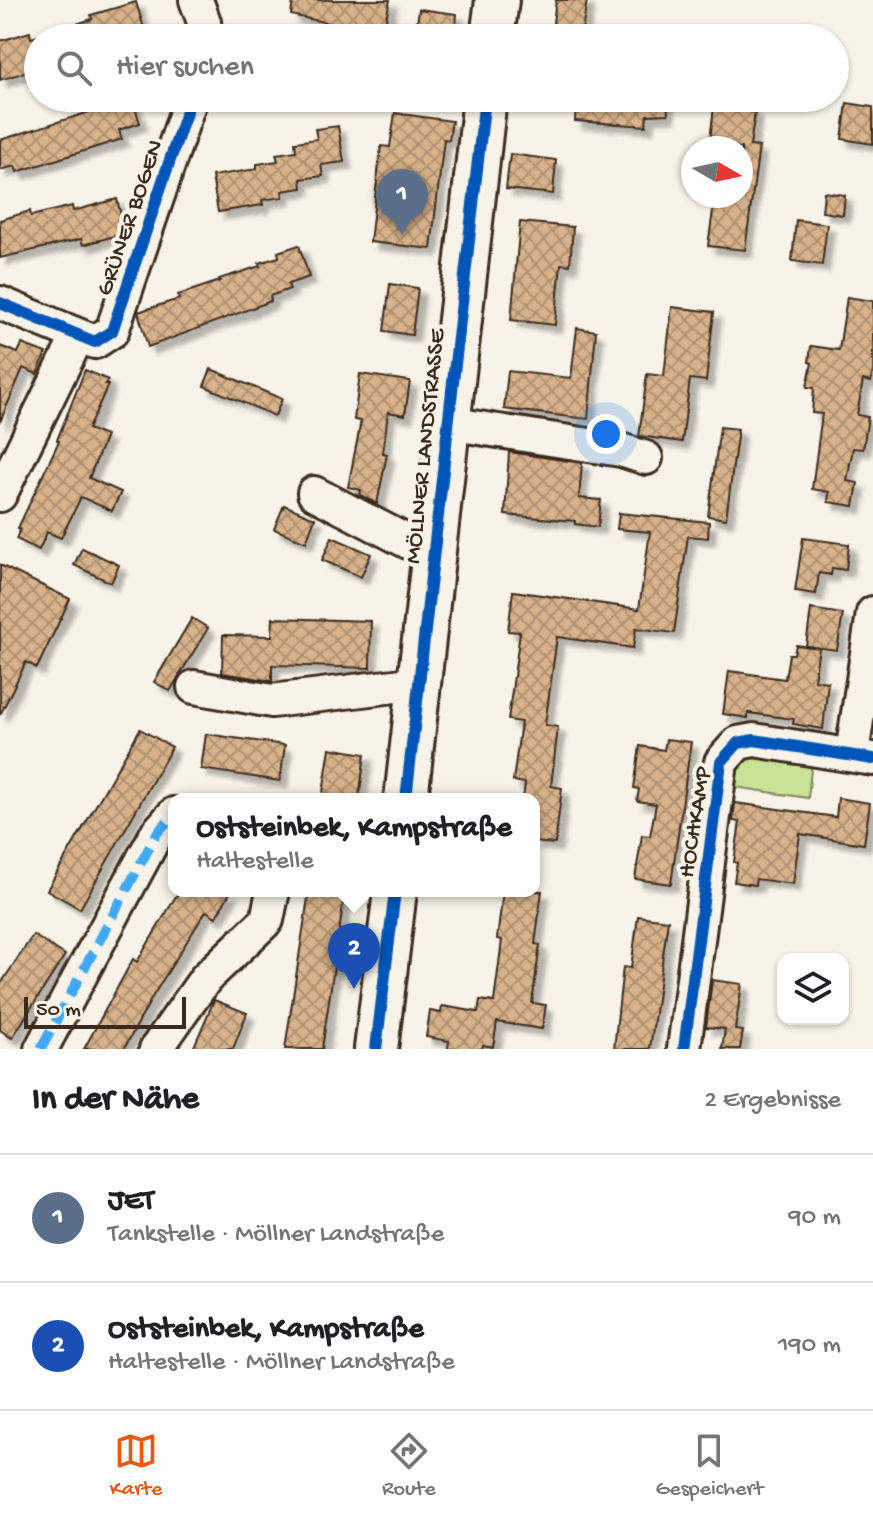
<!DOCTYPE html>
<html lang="de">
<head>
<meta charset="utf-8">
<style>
  body { margin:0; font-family:"Gochi Hand",sans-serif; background:#f2f2f2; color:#202124 }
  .controls { position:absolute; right:24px; bottom:24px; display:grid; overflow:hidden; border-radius:16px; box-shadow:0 2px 6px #0004 }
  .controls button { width:72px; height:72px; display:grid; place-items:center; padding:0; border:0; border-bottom:2px solid #e0e0e0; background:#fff; color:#202124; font:40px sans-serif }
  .compass { position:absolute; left:681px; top:136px; width:72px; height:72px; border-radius:50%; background:#fff; box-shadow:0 2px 6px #0004; rotate:99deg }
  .scale { position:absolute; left:24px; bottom:20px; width:162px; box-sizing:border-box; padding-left:8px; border:4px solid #3b2a1e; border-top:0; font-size:22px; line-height:28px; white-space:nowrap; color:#3b2a1e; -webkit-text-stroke:6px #f7f3e8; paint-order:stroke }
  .you { position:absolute; left:606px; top:434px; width:28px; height:28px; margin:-20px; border:6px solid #fff; border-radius:50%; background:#1a73e8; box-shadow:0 0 0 12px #1a73e833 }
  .badge { display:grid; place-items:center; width:52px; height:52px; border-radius:50%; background:#ea580c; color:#fff; font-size:26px; font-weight:700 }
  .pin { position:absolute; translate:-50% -66px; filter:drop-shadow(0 2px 4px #0008) }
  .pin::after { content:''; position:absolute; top:42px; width:28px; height:24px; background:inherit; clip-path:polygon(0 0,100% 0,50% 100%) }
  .popup { position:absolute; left:168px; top:793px; width:372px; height:104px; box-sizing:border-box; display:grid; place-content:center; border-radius:16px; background:#fff; filter:drop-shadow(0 2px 6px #0005); font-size:26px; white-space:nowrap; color:#757577 }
  .popup b { font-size:30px; color:#202124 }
  .popup::after { content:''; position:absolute; left:50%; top:100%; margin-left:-16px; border:16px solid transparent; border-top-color:#fff }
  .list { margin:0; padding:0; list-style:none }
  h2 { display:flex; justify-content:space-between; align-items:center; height:104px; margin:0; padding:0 32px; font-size:34px }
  h2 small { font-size:26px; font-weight:400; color:#757577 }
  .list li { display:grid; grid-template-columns:52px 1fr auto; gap:24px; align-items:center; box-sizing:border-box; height:128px; padding:0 32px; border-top:2px solid #e0e0e0 }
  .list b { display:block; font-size:30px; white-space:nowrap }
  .list p { margin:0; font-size:26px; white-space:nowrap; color:#757577 }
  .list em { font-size:26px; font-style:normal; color:#757577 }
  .icon { flex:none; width:44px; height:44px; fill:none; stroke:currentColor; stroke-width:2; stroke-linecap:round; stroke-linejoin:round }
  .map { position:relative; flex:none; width:873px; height:1049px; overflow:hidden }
  .search { position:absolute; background:#fff; box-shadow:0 2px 6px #0004; left:24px; right:24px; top:24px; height:88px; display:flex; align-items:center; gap:20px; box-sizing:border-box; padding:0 28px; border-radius:44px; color:#757577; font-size:30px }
  .sheet { height:360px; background:#fff }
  nav { display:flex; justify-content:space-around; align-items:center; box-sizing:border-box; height:112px; border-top:2px solid #e0e0e0; background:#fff; font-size:22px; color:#757577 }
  nav a { display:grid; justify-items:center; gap:4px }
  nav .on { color:#ea580c }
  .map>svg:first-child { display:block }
</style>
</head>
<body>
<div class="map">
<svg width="873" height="1049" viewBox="0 0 873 1049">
  <defs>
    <pattern id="building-cross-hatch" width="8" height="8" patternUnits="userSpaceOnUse" patternTransform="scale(2)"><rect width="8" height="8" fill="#d8b28a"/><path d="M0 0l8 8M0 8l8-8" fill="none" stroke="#b09170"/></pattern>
    <filter id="shadow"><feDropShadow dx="7" dy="7" stdDeviation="2" flood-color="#0004"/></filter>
  </defs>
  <rect width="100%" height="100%" fill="#f7f3e8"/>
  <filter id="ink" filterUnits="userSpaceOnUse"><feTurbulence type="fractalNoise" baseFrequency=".0125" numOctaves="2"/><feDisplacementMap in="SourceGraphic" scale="16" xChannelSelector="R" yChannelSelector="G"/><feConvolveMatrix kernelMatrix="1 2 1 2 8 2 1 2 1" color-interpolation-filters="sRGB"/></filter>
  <g filter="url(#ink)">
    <path fill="#c8e298" stroke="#82865b" stroke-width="2" d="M768,753l44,7 -4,38 -80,-12c9,-23 16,-27 40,-33z"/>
    <g fill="url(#building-cross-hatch)" stroke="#3b2a1e" stroke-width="2" filter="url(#shadow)">
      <path d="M293,0h97l-8,38h-25l-31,-7 2,-8 -37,-8z"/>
      <path d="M556,0h31l-6,38h-30z"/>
      <path d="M136,2l11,36h-102v-4l47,-15 -1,-4z"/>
      <path d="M419,9l38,5 -2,24h-40z"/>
      <path d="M30,32l1,6 7,-2v32l-38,12v-39z"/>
      <path d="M109,98h23l8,25 -21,7 3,9 -105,33 -2,-6 -15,4v-30l112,-35z"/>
      <path d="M642,98h25l1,16 -21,1 -1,11 -71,-5 1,-20 66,5z"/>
      <path d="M715,98h36l-2,13 6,1 -5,34 9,1 -14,103 -37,-4 7,-50h26v-48h-20l1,-6 -12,-2z"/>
      <path d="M847,103l26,4v37l-31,-5z"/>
      <path d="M395,113l57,8 -3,19 -5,-1 -13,110 -61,-7 11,-96 9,1z"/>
      <path d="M338,126l6,36 -23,3 2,11 -22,3 1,9 -20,3 1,6 -21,3 1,5 -45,7 -6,-36 45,-7v-5l21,-3 -2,-7 20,-3 -1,-9 22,-3 -2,-10z"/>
      <path d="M510,154l46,6 -3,34 -47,-5z"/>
      <path d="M824,192l21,3 -2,20 -21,-3z"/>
      <path d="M117,199l8,34 -42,12 -2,-6 -81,19v-38l30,-9 1,5 41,-10 1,5z"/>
      <path d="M796,220l31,4 -5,41 -30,-4z"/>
      <path d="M520,222l53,5 -3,38 -9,-1 -6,61 -44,-5z"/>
      <path d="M299,245l10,32 -21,7 2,5 -20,7 1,5 -123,46 -10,-35 41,-13 -1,-4 42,-14 -1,-2 41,-13 -1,-3 20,-6 -1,-5z"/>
      <path d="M390,284l28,4 -6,47 -28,-4z"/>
      <path d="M847,297l26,4v70l-2,11 -8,-2 -6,35 11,2 -5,32 -10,-1 -6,33 11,2 -4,23 -26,-4 1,-10 -17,-3 10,-75 -10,-1 2,-25 -7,-1 5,-24 -3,-1 2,-16 28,4z"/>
      <path d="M672,307l42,5 -8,69 -16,-2 -8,63 -43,-6 8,-62 17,2z"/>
      <path d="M577,328l19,3 -8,88 -84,-10 4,-38 63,7z"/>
      <path d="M22,344l24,9 -9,21 -14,-6 -23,54v-76l18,7z"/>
      <path d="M211,369l71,30 -7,17 -71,-30z"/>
      <path d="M85,370l23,10 -3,4 3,1 -20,44 18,7 -17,42 32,14 -9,19 -31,-14 -20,41 -14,-6 -8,18 -23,-11 4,-10 -2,-1 41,-87 -2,-1z"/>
      <path d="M360,374l50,7 -5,34 -17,-3 -5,41 4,1 -10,50 -17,-9 1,-5 -13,-3 13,-66 -7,-1z"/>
      <path d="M720,427l18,2 -12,90 -18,-3z"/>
      <path d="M509,452l73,11 -3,35 22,2 -3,27 -23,-3v-3l-70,-6z"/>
      <path d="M284,505l31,13 -9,24 -32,-13z"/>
      <path d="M619,513l90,9 -1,16 -20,-2 -14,97 -38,-5 -3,20 -76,-11 -12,88 13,2 -7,59 11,2 -7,56 -21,-2v-43h-11l2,-16 -12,-2 8,-59 -13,-2 12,-88 -12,-1 5,-40 126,18 11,-77 -33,-3z"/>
      <path d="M332,537l39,17 -10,23 -39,-17z"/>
      <path d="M803,538l46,6 -3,26 -14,-2 -1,7 -12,-2 -3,21 -21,-3z"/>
      <path d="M82,548l37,17 -8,18 -37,-18z"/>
      <path d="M0,565l70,34 -33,69 -11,-6 -26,53z"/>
      <path d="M811,609l32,5 -6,36 -31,-4z"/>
      <path d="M192,618l16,10 -38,63 -16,-9z"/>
      <path d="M273,618l98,3 -1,47 -98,-3v16l-50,-8 1,-38 49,1z"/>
      <path d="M796,645l23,3 -5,32 14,2 -5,47 -30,-5 1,-5 -46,-6v5l-25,-4 6,-43 56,8 4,-25h5z"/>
      <path d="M140,729l32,18 -92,162 -33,-19z"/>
      <path d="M206,734l79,11 -5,36 -79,-12z"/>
      <path d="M666,739l25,3 -20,142 -36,-5 7,-44 8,1 6,-32 -19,-3 2,-12 -5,-1 6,-42 24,4z"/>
      <path d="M330,748l35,6 -6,45h-37z"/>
      <path d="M838,798l32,5 -6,41 -64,-10 -7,50 -37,-5 -1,6 -21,-3 3,-19 -3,-1 6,-40 -7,-1 2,-18 101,14z"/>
      <path d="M179,891h52l-15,26 -10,-6 -52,83 -30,55h-40l49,-90 4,3z"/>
      <path d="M309,891h36l-23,158h-37z"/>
      <path d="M503,891h39l-7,53 5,1 -8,58 14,2 -4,24 -45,-7 -4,25 -10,-2 -1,4h-34l1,-8 -23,-4 4,-26 11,2 1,-7 36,6 2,-12 14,2 8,-62 -5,-1z"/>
      <path d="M638,916l30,4 -18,129h-36l9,-82 8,1z"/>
      <path d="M33,935l32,20 -53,83 -12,-8v-45z"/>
      <path d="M712,980l30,4 -7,46 8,1 -3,18h-18l3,-20 -19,-2z"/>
      <path d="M214,1000l33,13 -14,36h-40z"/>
    </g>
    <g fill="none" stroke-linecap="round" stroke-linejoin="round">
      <defs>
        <g id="minor">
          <path d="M196,0l8,22 2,16"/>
          <path d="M0,303l95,39 17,-11 79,-233"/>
          <path d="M447,423l174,27 25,8"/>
          <path d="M314,493l119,62"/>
          <path d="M0,495l78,-159"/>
          <path d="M194,687l78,14 147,-18"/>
          <path d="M852,754l21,-141"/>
          <path d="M41,1049l116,-216 17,-19"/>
          <path d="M156,1049l50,-71 61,-58 6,-29"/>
          <path d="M684,1049l37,-287 17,-19 16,-3 119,19"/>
        </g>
        <g id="major">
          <path d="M492,38l5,-38"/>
          <path d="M406,799l79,-701"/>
          <path d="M376,1049l19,-158"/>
        </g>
      </defs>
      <use href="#minor" stroke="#3b2a1e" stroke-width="38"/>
      <use href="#major" stroke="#3b2a1e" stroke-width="48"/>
      <use href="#minor" stroke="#f7f3e8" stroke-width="32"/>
      <use href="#major" stroke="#f7f3e8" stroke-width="42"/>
      <path stroke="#3fa9f5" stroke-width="10" stroke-dasharray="20 10" stroke-linecap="butt" d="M41,1049l116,-216 17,-19"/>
      <defs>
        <g id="cycleway">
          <path d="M0,303l95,39 17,-11 79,-233"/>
          <path d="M406,799l79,-701"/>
          <path d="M376,1049l19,-158"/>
          <path d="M684,1049l37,-287 17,-19 16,-3 119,19"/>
        </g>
      </defs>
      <use href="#cycleway" stroke="#f7f3e8" stroke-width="17"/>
      <use href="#cycleway" stroke="#0057b8" stroke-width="12"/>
    </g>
  </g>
  <g text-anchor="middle" stroke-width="8" stroke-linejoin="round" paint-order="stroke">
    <g font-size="24" fill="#3b2a1e" stroke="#f7f3e8">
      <text transform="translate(128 217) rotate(-71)" y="8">GRÜNER BOGEN</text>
      <text transform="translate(423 446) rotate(-84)" y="8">MÖLLNER LANDSTRASSE</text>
      <text transform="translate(693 822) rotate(-81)" y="8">HOCHKAMP</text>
    </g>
  </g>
</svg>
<div class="controls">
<button><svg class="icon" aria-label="layers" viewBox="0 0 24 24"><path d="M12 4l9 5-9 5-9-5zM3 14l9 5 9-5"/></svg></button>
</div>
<svg class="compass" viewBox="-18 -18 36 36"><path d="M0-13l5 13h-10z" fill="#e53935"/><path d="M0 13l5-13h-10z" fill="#757577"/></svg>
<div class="scale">50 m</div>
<div class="you"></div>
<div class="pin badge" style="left:402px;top:235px;background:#5c6f8a">1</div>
<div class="pin badge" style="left:354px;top:989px;background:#1a4fb4">2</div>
<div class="popup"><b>Oststeinbek, Kampstraße</b>Haltestelle</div>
<div class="search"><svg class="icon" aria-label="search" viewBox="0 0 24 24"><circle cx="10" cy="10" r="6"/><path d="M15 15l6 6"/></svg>Hier suchen</div>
</div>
<section class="sheet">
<h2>In der Nähe<small>2 Ergebnisse</small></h2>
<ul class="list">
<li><span class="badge" style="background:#5c6f8a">1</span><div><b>JET</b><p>Tankstelle · Möllner Landstraße</p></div><em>90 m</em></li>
<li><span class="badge" style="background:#1a4fb4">2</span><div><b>Oststeinbek, Kampstraße</b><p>Haltestelle · Möllner Landstraße</p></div><em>190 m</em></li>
</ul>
</section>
<nav>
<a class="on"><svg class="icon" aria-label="map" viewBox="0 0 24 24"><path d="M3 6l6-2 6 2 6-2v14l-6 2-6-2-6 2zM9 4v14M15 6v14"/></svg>Karte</a>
<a><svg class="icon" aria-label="directions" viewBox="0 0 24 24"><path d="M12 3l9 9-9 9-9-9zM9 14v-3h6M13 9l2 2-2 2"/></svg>Route</a>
<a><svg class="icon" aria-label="saved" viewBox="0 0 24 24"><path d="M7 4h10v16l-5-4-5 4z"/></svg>Gespeichert</a>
</nav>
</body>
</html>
